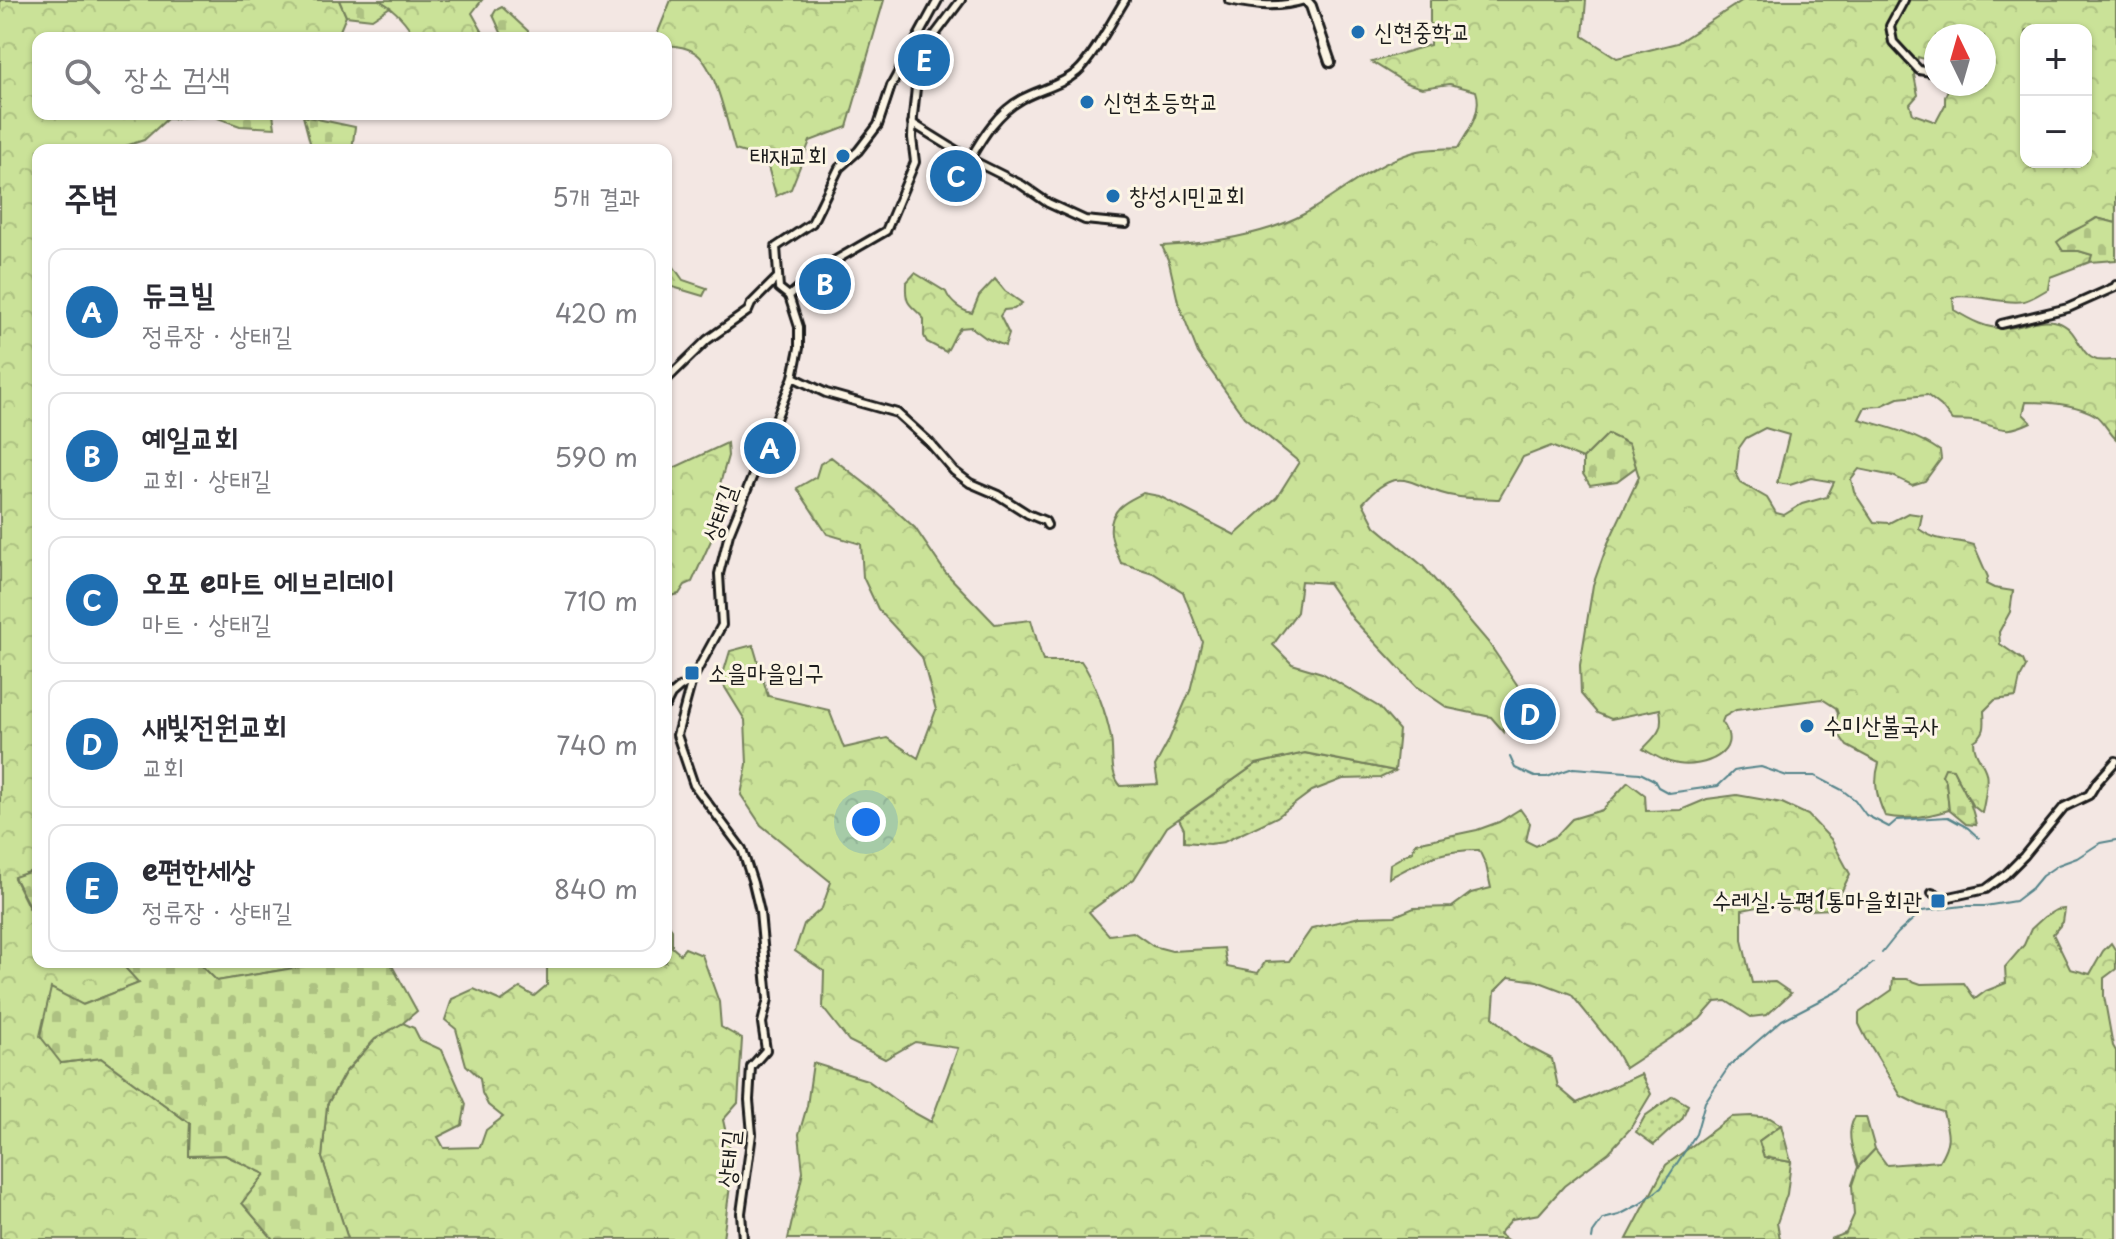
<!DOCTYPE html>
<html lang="ko">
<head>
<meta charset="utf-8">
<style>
  body { margin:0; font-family:"Playpen Sans","Poor Story",sans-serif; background:#f7f7f7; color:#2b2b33 }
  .controls { position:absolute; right:24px; top:24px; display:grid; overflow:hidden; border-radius:16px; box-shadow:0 2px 6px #0004 }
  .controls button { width:72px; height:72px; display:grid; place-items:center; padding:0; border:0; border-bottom:2px solid #e1e1e2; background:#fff; color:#2b2b33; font:40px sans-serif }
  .compass { position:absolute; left:1924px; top:24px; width:72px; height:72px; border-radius:50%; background:#fff; box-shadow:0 2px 6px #0004; rotate:355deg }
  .you { position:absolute; left:866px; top:822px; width:28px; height:28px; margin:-20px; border:6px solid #fff; border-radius:50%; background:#1a73e8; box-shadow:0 0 0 12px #1a73e833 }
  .badge { display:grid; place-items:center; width:52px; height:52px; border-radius:50%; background:#1f6fb2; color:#fff; font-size:26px; font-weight:700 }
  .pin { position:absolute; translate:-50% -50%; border:4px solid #fff; box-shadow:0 2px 8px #0006 }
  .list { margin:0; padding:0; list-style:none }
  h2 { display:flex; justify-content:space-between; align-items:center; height:104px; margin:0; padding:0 32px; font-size:34px }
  h2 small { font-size:26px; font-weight:400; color:#7c7c81 }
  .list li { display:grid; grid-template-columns:52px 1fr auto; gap:24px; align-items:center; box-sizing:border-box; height:128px; margin:0 16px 16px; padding:0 16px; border:2px solid #e1e1e2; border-radius:16px }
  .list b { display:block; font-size:30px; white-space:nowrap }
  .list p { margin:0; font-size:26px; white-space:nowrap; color:#7c7c81 }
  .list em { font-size:26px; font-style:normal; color:#7c7c81 }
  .icon { flex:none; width:44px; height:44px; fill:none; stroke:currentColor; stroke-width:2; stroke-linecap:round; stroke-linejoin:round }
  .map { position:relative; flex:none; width:2116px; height:1239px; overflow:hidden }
  .search { position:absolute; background:#fff; box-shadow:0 2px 6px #0004; left:32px; top:32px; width:640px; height:88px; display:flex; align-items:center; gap:20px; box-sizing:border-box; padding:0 28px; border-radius:16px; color:#7c7c81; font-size:30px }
  .panel { position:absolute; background:#fff; box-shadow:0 2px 6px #0004; left:32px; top:144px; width:640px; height:824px; border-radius:16px }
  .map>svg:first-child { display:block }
</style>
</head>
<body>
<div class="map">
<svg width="2116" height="1239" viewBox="0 0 2116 1239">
  <defs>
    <pattern id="grass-dots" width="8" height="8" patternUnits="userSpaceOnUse" patternTransform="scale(2)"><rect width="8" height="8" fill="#cae298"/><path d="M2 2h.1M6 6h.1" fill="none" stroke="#adc182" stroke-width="1.8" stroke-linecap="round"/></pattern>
    <pattern id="forest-crowns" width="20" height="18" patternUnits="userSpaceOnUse" patternTransform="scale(2)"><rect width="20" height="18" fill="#cae298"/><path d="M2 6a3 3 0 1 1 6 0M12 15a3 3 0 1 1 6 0" fill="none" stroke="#adc182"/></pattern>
    <pattern id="cemetery-stones" width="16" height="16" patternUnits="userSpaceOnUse" patternTransform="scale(2)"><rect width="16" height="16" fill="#cae298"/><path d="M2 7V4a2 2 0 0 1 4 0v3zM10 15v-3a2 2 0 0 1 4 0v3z" fill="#adc182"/></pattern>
  </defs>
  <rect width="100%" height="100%" fill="#f3e7e3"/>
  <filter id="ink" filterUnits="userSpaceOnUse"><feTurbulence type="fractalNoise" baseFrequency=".0125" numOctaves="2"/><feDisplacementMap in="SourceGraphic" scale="16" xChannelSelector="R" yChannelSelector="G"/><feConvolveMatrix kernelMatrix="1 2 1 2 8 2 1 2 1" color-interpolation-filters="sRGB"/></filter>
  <g filter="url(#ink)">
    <g fill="url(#grass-dots)" stroke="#737f5a" stroke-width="2">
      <path d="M1304,753l91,18 -15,7 -37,1 -31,12 -35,26 -53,25 -14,2 -26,-2v-13l-5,-10 77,-55z"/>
      <path d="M1673,1096l15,9 -6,14 -28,26 -18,-13 9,-16z"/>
    </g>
    <g fill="url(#forest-crowns)" stroke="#737f5a" stroke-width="2" fill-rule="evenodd">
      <path d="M0,0h339l7,16 -9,22h-299v76h175l-1,2 -45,3 -23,21 -31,10h-75v719l-24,9 15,30 9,3v51h82l20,21 -58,22 -21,58 40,-5 88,65 -1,33 37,-1 40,19 -23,29 31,36h-273z"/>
      <path d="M379,0h103l-10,13 14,25h-71c-8,-16 -21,-29 -36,-38z"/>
      <path d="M671,0h213l-37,127 -37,14 -19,48 -15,7 -10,-37 -31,-9c-8,-26 -18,-80 -38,-96 -9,-7 -20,-8 -31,-9v-7h-7l-1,-6z"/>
      <path d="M1430,0h156l-3,36 34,22 60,-15 66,-43h373v223l-20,-5 -12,8 -16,7 -4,18h15l14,4 -3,7 -40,15 -2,12c-7,4 -16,10 -24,12 -20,4 -49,-8 -71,-4l1,13c16,10 34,20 53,18 18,-1 31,-11 50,-6 22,6 21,33 40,38 6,1 13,0 19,0v79c-7,-6 -13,-19 -21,-24 -18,-11 -49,-13 -69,-13l-3,12 8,8c-29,14 -31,4 -59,-1 -6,-1 -13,0 -20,-1l-11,-14 -14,-11 -29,3 -17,8 -16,1 -6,12c28,8 57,15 81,32l1,8 -16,22 -13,4 -19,-9 -34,-7 -8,10 3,13 20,30 15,1 19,-10 14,2 -3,14c21,15 32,9 55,16l14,32 -2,7 8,4 19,3 -3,21 -11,20 1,12 23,16 3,7 -6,11 -4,19 -21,3 -11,11c1,15 2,22 -10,30 0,15 9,20 12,32 2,9 -2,31 -4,40l-10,-8 -19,-35 -11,5 4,7 3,28c-21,6 -42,11 -64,6 -8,-18 -12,-33 -6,-53l-32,-17 -14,-20 5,-12 -2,-6 -14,-9 -86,11 -12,7 -2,5c23,31 -19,46 -44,42 -14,-2 -24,-9 -35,-15 14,-15 21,-18 17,-40l-49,10 -14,-6 -16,-19 -1,-29 13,-80 15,-42 31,-66 -10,-32 -21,-11 -25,25 -32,-13 -28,11 -24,42c-15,-1 -31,0 -45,-3 -41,-6 -53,-37 -91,7l12,23 48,40 65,76 30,44 -13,27 -1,19 -13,-15 -43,-9 -31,-21 -64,-68 -25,-36 -27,-2 -4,31 -24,33 19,19 30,9 57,34 20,23 -4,41 -90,-18 -49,11 -89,63 -33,52 -45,33 20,23 24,-3 20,14 19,5 52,-3 3,19 31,6 7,-11 24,-1 23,-33 48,-11 35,-1 19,-8 38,-1 19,-14 20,-5 -5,-23 -7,-15c-41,0 -55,10 -90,28l1,-14 22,-13 4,-8 61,-13 22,-8 21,-13 10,14 -4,18 10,5 20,-10 16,-17 30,-9 26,-28 17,13 1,16 35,-1 26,-11 30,-4 45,8 26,12 23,24 19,35 -17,35 -24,1 -41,-5 -26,5v30l10,43 23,-1 16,11 -24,22 -16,2 -25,-16 -11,1 -15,17 -75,49 -12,-22 -42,-52 -34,-13 -28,-4 -14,14 -2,26 30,27 29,15 6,28 19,16 64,-29 10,20 -21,35 -21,23 -45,34 -25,28 -27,5 -13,15 7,5h-718l15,-67 -4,-38 8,-28 6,-43 54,17 42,30 22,12 27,-74 -43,-6 -30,17 -36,-18 -26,-33 1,-37 -29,-20 9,-27 18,-16 9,-26 -70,-57 -20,-30 6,-31 -2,-44 -24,-39 9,-30 23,-6 15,51 61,14 15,38 43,-10 31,20 18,-48 -14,-53 -44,-48 -15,-32 -2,-33 -34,-10 -30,-46 19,-11 4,-13 11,-7 40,31 44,40 30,44 50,52 36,-4 12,41h38c13,18 26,54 30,77 3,16 -2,36 10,48l37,-2 -3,-18 13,-24 22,-51 12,-50 -19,-49 -30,-19 -32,-10c-8,-18 -18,-39 -1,-56 6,-6 16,-10 23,-14l16,3 76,39 42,-38 22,-35 -55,-45 -46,-64 -20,-51 -9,-40 -7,-16c45,-2 104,-11 144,-33 36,-21 68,-49 108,-61 13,-4 30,-3 44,-4 10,-17 25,-36 18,-57l-26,-7 -28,4 -16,-5 -34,-21 58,-17zM2026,30h60v132h-60zM1936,36h48v48h-34l-5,13v8l-9,17 -23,-8 -3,-10 8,-9 -4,-20 4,-18 18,6zM1765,428l24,7 -12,48 13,2 21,-7 23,4 -7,15 -25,7 -18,11 -8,-2 -9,-15 -26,-15 -5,-10 3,-25 7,-10z"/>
      <path d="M666,262l5,1 12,17 24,8 -4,8 -37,-11z"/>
      <path d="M915,273l31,19c4,10 15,19 26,21l7,-17 16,-17 10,12 17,12 -8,6 -10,1 -4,6 9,18 -4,12 -19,-8 -15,-11 -11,1c-7,8 -8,16 -14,24l-19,-10 -3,-6v-17c-13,-16 -19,-11 -18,-36z"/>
      <path d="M727,443l1,13 -8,28v37l-28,61 -7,3 -6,9 -13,3v-124l3,-3z"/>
      <path d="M2065,909l-2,13 -10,12 17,35 20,5 13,-23 8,-8 5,8v18l-12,9v18l9,50 3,5v188h-286l16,-6 8,-18 -2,-30 6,-18 17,-18 12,16 52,-4c12,-20 10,-26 4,-49l-24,-7 -18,-9 -35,-58 -7,-14v-11l33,-23 1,-11h14l14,5 43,-1 11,16 11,-8 20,-8 -1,-16 19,-22 7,-16 13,-12 12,-7z"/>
      <path d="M666,921l6,8v18l8,7 5,-6 17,7 17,47 2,25 21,12 -4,64 -15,17 10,43 -10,76h-375l-26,-81 5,-53 18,-32 30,-34 28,-16 11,5 6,12 22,10 24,54 -4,21 -24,12 6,11 36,-1 6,-17 17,-13 -15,-12 -6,-12 -2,-15 -14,-13 -10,-36 -11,-9 7,-21 22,-10 27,12 19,-13 14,8 13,-11v-23h119z"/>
      <path d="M198,962h131l-112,19z"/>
      <path d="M1751,1116l19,2 11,7 -22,16 5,16 27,5 -4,32 -10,29 3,16h-153l39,-74 65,-48z"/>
    </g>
    <g fill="url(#cemetery-stones)" stroke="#737f5a" stroke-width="2">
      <path d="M339,0h40l11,7 -18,12 -26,-3z"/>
      <path d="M502,7l26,24v7l-25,-1 -10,-22 3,-5z"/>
      <path d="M213,114h60l2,14 -35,-2 -28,-10z"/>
      <path d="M303,116l52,11 -3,23h-40z"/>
      <path d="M2097,218l19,5v37l-26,2 2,-7 -13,-4h-16l-6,-9c12,-10 26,-15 40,-24z"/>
      <path d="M1608,434l21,10 7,23 -19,14 -27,4 -7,-11v-15z"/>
      <path d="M1945,768l8,1c11,23 18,30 23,56l-10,-1 -17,-14 -3,-28 -4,-7z"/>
      <path d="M38,869v42l-8,-3 -16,-31z"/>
      <path d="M120,962h78l19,19 112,-19h61l27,49 -14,12 -28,16 -30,33 -18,33 -5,53 26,81h-75l-31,-36 23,-29 -40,-19 -37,1 1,-33 -88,-65 -40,5 -21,-27 11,-48 32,17 56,-22z"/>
      <path d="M1855,1117h11l9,32 -17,18c-5,-16 -13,-34 -3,-50z"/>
      <path d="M1781,1125l10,37 -27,-5 -5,-16z"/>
    </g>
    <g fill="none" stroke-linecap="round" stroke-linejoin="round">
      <g stroke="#54848a" stroke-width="2">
        <path d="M1510,757l5,11 20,9h12l26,-9 67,5 14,7 4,7 11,6 49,-7 16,-15 11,-2 16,-2 26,9h28l27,14 13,10 11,15 23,12 8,-7 51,-3 20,11 11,10"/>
        <path d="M1882,953l16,-20 24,-22 41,-5h22l30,-5 17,-13 10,-12 16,-11 19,-7 23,-15 16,-3"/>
        <path d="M1592,1239l1,-6 10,-14 16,-4 21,-11 21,-16 35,-54 9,-32 25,-37 52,-45 58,-30 33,-27"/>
      </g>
      <defs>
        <g id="street">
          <path d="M1229,0c27,6 50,8 76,0"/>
          <path d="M1904,0l-14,26 3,16 26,28 17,3"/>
          <path d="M912,123l58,36 52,26 26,18 37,17 41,4"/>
          <path d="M970,159c13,-23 28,-47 52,-60 18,-10 38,-13 55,-27 16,-14 36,-53 48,-72"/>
          <path d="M789,296l-10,-8 -3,-41 36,-24 27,-55 19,-17 20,-26 13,-39 47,-86"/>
          <path d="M2001,324l67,-16 47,-21 1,-2"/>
          <path d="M793,377l33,16 71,20 32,29 25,29 16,12 28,12 30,19 17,7 2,4"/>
          <path d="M666,380l41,-40 41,-29 3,-7 26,-26"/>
          <path d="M692,680l-15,55 17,50 48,64 11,34 7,29 8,87 -6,24 4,27 -15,17 -2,33 3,34 -11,79 2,26"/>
          <path d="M666,705l5,-10 8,-7 13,-8 30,-55 -3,-51 10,-40 64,-157 6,-29v-21l-10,-31 33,-28 64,-37 29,-69 -3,-24 1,-22 6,-56 15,-24 27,-36"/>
          <path d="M1932,893l13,5 41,-9 20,-15 18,-18 40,-49 25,-12 8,-13 19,-21"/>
        </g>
        <path id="secondary" d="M1306,0l5,6 19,56"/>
      </defs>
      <use href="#street" stroke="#1c1c1c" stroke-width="12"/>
      <use href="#secondary" stroke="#1c1c1c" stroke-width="14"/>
      <use href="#street" stroke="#fcf5e5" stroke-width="6"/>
      <use href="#secondary" stroke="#fcf5e5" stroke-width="8"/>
    </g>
  </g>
  <g fill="#1f6fb2" stroke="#fcf5e5" stroke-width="3">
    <circle cx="1358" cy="32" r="8"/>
    <circle cx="1087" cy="102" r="8"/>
    <circle cx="843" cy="156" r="8"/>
    <circle cx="1113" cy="196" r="8"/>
    <rect x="684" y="665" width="16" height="16" rx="4"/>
    <circle cx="1807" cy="726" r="8"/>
    <rect x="1930" y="893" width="16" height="16" rx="4"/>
  </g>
  <g text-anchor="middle" stroke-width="6" stroke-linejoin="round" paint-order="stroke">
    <g font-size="24" fill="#1c1c1c" stroke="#fcf5e5" text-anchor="start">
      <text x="1374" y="40">신현중학교</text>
      <text x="1103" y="110">신현초등학교</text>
      <text x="827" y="164" text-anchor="end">태재교회</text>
      <text x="1129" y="204">창성시민교회</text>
      <text x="708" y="681">소을마을입구</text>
      <text x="1823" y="734">수미산불국사</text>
      <text x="1922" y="909" text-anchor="end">수레실.능평1통마을회관</text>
    </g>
    <g font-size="24" fill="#1c1c1c" stroke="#fcf5e5">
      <text transform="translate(720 513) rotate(-71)" y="8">상태길</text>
      <text transform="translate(729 1159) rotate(-85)" y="8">상태길</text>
    </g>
  </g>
</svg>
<div class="controls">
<button>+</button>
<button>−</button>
</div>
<svg class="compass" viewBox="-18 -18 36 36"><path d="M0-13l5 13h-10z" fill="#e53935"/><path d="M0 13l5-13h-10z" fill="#7c7c81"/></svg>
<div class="you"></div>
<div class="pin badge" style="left:770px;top:448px">A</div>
<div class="pin badge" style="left:825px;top:284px">B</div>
<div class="pin badge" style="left:956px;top:176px">C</div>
<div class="pin badge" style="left:1530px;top:714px">D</div>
<div class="pin badge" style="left:924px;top:60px">E</div>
<div class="search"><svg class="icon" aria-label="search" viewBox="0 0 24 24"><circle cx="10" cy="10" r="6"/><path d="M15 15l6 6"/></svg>장소 검색</div>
<section class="panel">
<h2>주변<small>5개 결과</small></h2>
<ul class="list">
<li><span class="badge">A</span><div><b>듀크빌</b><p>정류장 · 상태길</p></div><em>420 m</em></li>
<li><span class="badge">B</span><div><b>예일교회</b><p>교회 · 상태길</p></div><em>590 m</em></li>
<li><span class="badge">C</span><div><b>오포 e마트 에브리데이</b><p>마트 · 상태길</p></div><em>710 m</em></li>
<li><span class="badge">D</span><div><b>새빛전원교회</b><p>교회</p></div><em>740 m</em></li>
<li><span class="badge">E</span><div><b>e편한세상</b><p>정류장 · 상태길</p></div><em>840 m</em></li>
</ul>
</section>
</div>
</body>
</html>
